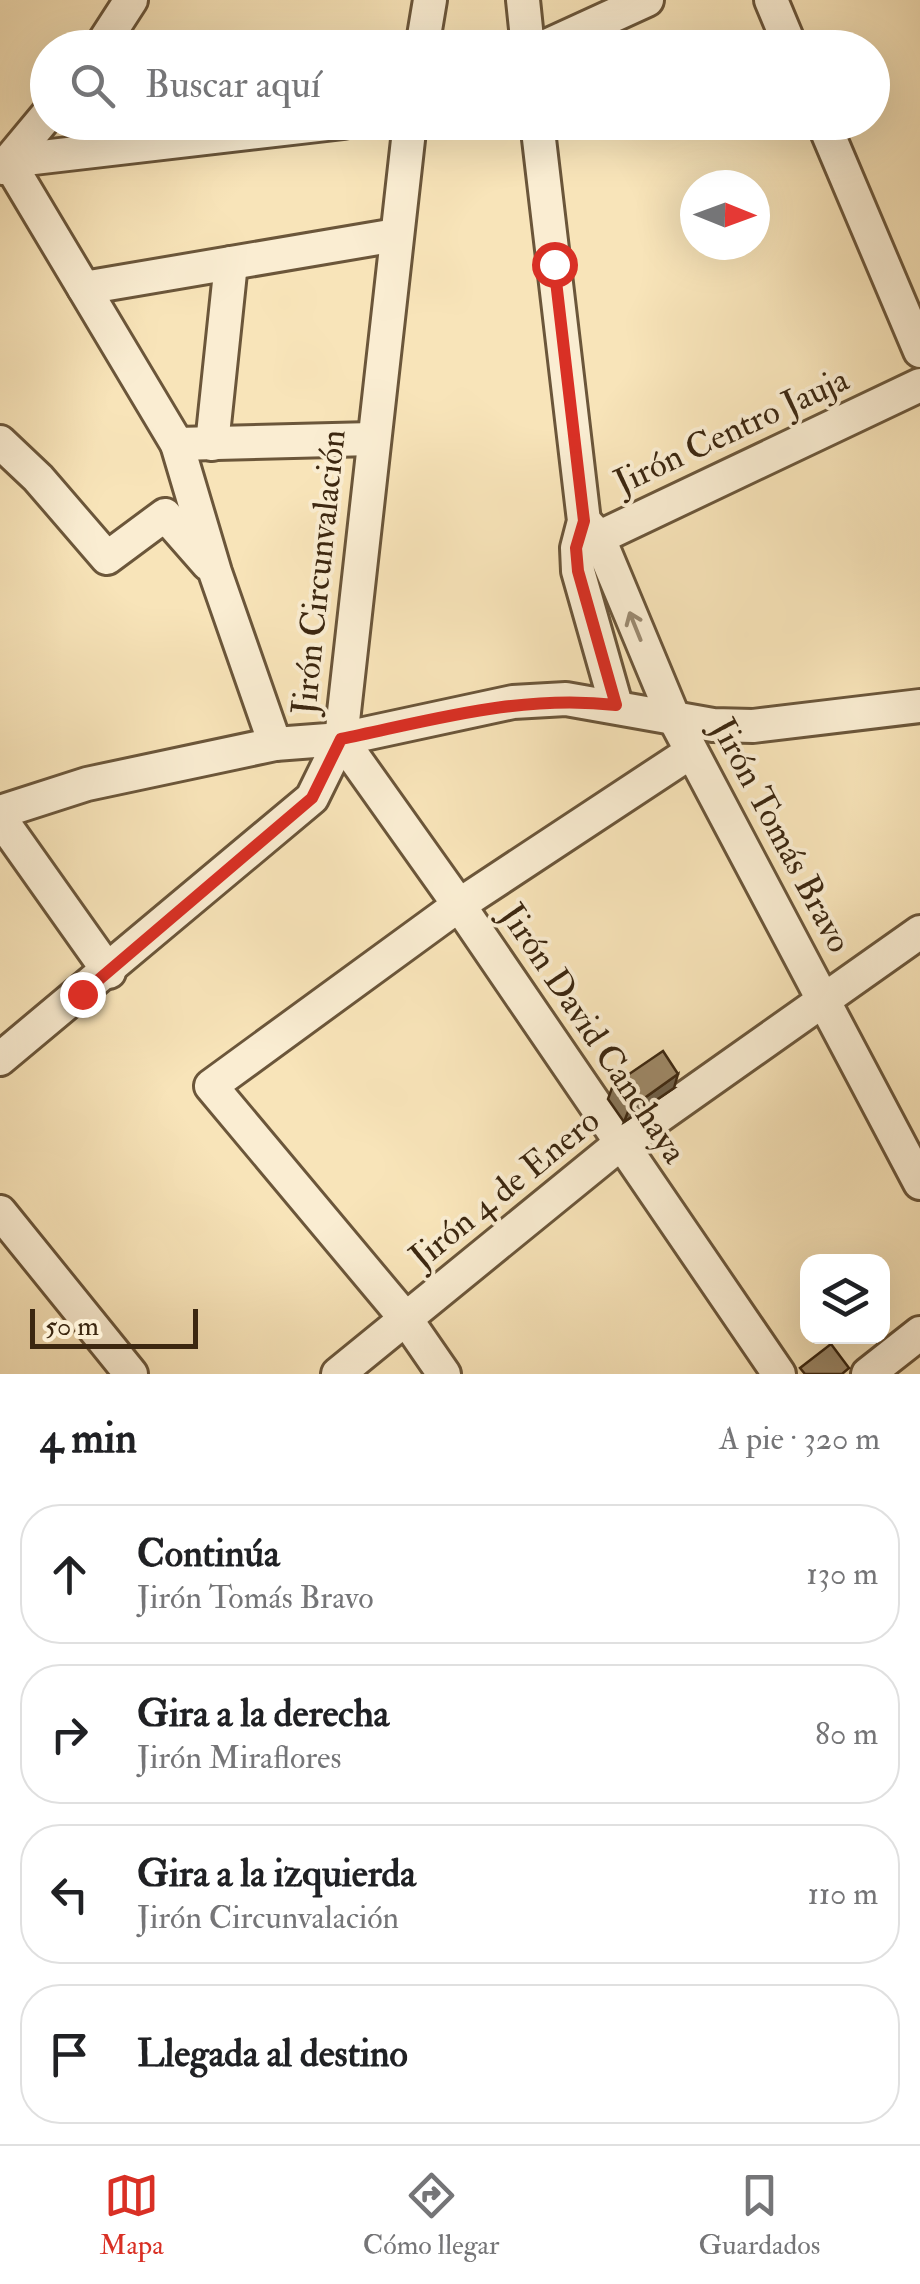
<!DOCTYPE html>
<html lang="es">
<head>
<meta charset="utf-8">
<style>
  body { margin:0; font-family:"IM FELL Double Pica",serif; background:#f2f2f2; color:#202124 }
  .controls { position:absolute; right:30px; bottom:30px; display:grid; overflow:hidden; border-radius:20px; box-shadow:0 10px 40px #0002 }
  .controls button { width:90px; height:90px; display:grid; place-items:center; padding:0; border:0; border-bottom:2px solid #e0e0e0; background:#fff; color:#202124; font:50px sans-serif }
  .compass { position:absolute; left:680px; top:170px; width:90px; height:90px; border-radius:50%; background:#fff; box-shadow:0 10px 40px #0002; rotate:91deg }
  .scale { position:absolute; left:30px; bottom:25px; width:168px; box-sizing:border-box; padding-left:10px; border:5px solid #3c2710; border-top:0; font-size:28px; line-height:35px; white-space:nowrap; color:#3c2710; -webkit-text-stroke:8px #faedd2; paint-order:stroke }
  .stop { position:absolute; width:30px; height:30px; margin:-22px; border:8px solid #d93025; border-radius:50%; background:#fff }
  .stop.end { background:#d93025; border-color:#fff; box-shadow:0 2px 10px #0008 }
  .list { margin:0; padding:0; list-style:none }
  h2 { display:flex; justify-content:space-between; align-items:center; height:130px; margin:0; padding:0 40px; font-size:42px }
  h2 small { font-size:32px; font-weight:400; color:#757577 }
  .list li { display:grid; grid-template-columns:65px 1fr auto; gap:30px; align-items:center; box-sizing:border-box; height:140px; margin:0 20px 20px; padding:0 20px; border:2px solid #e0e0e0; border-radius:40px }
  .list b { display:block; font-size:38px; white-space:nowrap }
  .list p { margin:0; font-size:32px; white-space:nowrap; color:#757577 }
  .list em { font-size:32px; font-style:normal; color:#757577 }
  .icon { flex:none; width:55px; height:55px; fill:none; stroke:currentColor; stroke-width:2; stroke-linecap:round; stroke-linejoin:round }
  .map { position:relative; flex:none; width:920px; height:1374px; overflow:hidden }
  .search { position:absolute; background:#fff; box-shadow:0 10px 40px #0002; left:30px; right:30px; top:30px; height:110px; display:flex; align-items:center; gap:25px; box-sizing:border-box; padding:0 35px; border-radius:55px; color:#757577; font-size:38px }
  .sheet { height:770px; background:#fff }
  nav { display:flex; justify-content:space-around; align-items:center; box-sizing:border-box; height:140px; border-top:2px solid #e0e0e0; background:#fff; font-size:28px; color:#757577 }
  nav a { display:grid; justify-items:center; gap:5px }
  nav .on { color:#d93025 }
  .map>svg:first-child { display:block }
</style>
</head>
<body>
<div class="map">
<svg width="920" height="1374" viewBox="0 0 920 1374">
  <rect width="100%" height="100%" fill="#f8e4b9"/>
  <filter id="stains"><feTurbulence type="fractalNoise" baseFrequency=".002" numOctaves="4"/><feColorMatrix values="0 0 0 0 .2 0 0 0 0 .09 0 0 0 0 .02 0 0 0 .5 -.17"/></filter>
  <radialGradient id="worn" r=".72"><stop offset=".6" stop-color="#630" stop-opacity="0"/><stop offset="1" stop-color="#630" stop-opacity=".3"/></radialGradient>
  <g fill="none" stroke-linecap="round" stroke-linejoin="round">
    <defs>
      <g id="minor">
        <path d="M523,0l5,48"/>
        <path d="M771,0l20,48"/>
        <path d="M100,48l31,-48"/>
        <path d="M422,48l8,-48"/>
        <path d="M542,48l105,-48"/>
        <path d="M537,122l47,399 -7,27 1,23 38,134"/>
        <path d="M823,122l97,229"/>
        <path d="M3,168l45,-54"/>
        <path d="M84,288l312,-53"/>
        <path d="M0,442l38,36 69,80 58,-43 43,49"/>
        <path d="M177,444l195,-5"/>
        <path d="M212,444l19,-181"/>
        <path d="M584,521l14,15 75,180 247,467"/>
        <path d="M581,546l339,-161"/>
        <path d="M341,739l118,166 320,469"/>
        <path d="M275,744l-60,-172 -38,-128 -169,-283 336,-39"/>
        <path d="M0,812l87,-28 188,-40 66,-5 172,-37 53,-3 147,26 40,1 167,-20"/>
        <path d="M0,818l109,154"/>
        <path d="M0,1059l312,-261 29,-59 69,-617"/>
        <path d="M0,1212l131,162"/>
        <path d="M338,1374l282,-230 300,-212"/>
        <path d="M444,1374l-38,-55 -195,-233 248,-181 232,-153"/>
        <path d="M868,1374l52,-41"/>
      </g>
    </defs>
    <use href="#minor" stroke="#6b563a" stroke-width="38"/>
    <use href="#minor" stroke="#faedd2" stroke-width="32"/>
  </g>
  <path fill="#887659" stroke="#3c2710" stroke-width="2.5" d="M613,1085l61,3 -50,34 -16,-23z"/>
  <path fill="#6f6049" stroke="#3c2710" stroke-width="2.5" d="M678,1074l-4,14 -50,34 5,-13z"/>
  <g fill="#9e8968" stroke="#3c2710" stroke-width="2.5">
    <path d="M663,1051l15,23 -49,35 -16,-24z"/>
    <path d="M831,1344l18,24 -7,6h-37l-5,-6z"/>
  </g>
  <defs><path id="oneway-shaft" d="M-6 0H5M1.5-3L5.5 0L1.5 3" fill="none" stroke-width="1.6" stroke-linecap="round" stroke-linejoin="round" transform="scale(2.5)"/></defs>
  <use stroke="#9b8a71" href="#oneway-shaft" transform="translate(635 626) rotate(-112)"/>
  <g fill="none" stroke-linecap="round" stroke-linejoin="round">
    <path stroke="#d93025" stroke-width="12" d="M82,994l230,-196 29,-59c92,-19 180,-45 275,-34l-38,-134 -2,-23 8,-27 -30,-257"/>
  </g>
  <g text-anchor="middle" stroke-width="8" stroke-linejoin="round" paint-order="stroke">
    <g font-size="35" fill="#3c2710" stroke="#faedd2">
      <text transform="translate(731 430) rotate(-25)" y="12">Jirón Centro Jauja</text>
      <text transform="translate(318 572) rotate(-84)" y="12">Jirón Circunvalación</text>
      <text transform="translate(782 835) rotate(62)" y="12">Jirón Tomás Bravo</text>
      <text transform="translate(594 1033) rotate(56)" y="12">Jirón David Canchaya</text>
      <text transform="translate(504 1188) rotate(-39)" y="12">Jirón 4 de Enero</text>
    </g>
  </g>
  <rect width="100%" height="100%" filter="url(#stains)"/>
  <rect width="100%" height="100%" fill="url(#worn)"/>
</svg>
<div class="controls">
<button><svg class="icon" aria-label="layers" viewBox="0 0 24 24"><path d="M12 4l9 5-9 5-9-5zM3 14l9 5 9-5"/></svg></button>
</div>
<svg class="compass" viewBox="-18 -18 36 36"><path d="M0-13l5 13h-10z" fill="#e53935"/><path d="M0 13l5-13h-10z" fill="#757577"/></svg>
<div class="scale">50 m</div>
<div class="stop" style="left:554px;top:264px"></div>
<div class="stop end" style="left:82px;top:994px"></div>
<div class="search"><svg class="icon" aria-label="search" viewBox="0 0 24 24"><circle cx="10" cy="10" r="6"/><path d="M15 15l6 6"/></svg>Buscar aquí</div>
</div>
<section class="sheet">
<h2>4 min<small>A pie · 320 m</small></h2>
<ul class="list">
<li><svg class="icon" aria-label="ahead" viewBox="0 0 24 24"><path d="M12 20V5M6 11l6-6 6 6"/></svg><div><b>Continúa</b><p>Jirón Tomás Bravo</p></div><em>130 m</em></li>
<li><svg class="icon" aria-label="right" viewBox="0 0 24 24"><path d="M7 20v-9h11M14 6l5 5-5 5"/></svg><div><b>Gira a la derecha</b><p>Jirón Miraflores</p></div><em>80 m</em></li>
<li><svg class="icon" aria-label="left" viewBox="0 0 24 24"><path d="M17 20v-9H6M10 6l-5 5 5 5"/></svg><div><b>Gira a la izquierda</b><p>Jirón Circunvalación</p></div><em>110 m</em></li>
<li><svg class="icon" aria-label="arrive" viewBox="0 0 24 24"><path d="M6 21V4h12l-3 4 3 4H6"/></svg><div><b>Llegada al destino</b></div></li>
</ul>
</section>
<nav>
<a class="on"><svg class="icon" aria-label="map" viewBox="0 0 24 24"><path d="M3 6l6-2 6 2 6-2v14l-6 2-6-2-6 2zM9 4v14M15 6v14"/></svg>Mapa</a>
<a><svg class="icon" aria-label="directions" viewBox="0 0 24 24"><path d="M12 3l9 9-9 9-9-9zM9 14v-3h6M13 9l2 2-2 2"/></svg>Cómo llegar</a>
<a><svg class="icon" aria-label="saved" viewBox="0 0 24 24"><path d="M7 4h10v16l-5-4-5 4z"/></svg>Guardados</a>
</nav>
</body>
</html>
